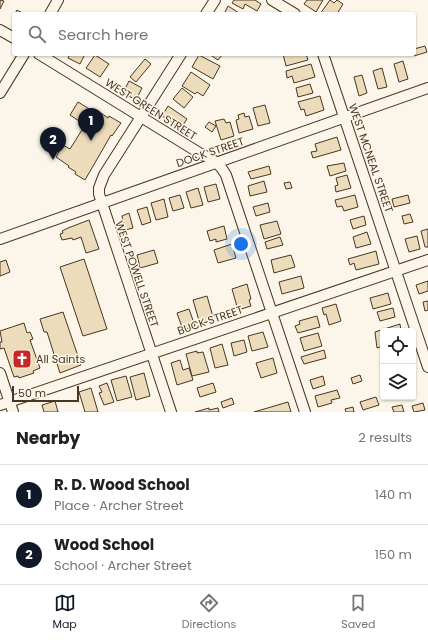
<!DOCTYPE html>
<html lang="en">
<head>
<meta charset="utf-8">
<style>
  body { margin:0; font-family:Poppins,sans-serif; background:#f2f2f2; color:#202124 }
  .controls { position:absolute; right:12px; bottom:12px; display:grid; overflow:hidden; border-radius:4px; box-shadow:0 1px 3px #0004 }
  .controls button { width:36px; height:36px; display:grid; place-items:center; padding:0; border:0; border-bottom:1px solid #e0e0e0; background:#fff; color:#202124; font:20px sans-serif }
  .scale { position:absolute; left:12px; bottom:10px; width:67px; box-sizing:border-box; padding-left:4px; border:2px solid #4a3520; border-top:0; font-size:11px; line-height:14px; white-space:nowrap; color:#4a3520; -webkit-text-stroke:3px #fbf6e9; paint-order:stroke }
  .you { position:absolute; left:241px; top:244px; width:14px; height:14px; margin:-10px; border:3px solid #fff; border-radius:50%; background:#1a73e8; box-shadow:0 0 0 6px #1a73e833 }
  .badge { display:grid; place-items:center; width:26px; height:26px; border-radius:50%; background:#111827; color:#fff; font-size:13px; font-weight:700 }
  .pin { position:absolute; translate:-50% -33px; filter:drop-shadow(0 1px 2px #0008) }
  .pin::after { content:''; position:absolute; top:21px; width:14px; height:12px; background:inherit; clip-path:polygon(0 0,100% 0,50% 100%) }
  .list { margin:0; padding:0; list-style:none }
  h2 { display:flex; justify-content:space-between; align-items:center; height:52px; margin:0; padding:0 16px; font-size:17px }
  h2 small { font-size:13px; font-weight:400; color:#757577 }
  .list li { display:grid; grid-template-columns:26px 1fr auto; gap:12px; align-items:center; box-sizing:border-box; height:60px; padding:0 16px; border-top:1px solid #e0e0e0 }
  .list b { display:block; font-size:15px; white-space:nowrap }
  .list p { margin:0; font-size:13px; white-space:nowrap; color:#757577 }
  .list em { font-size:13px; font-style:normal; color:#757577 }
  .icon { flex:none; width:22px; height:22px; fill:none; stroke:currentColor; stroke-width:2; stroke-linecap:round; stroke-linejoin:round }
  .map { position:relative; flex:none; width:428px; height:412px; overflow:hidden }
  .search { position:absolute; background:#fff; box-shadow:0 1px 3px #0004; left:12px; right:12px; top:12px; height:44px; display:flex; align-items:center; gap:10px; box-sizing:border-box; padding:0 14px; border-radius:4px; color:#757577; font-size:15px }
  .sheet { height:172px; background:#fff }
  nav { display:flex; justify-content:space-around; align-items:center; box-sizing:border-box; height:56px; border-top:1px solid #e0e0e0; background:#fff; font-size:11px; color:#757577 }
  nav a { display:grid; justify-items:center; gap:2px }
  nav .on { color:#111827 }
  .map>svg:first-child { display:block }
</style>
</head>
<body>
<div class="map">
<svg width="428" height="412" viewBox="0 0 428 412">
  <rect width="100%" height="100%" fill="#fbf6e9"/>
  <g fill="#ecdcbc" stroke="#4a3520">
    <path d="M0,0l4,1 -4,8z"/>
    <path d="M234,0h21l6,4 -4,7 -12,-7 -2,5 -11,-6z"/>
    <path d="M307,0h16l-7,12 -12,-8z"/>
    <path d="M330,0l4,3 3,-3 6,4 -6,10h-17z"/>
    <path d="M228,6l11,7 -1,1h-14z"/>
    <path d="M17,10l7,4h-9z"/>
    <path d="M425,46l2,6 -13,4v-7z"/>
    <path d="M70,54h15l-5,10 -12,-6z"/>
    <path d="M209,54h14l-5,6z"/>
    <path d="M283,54h23l2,6 -22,6z"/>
    <path d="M95,55l14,9 -9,13 -14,-9z"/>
    <path d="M199,55l21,11 -7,13 -21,-12z"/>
    <path d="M145,59l6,5 -15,18 -6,-5z"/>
    <path d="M403,61l5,18 -9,3 -5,-18z"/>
    <path d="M311,64l4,13 -21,6 -2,-7 -5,2 -1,-7z"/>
    <path d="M382,68l5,19 -9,2 -5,-18z"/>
    <path d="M191,72l19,13 -7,11 -6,-4 -2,2 -13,-8z"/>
    <path d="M362,75l5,18 -8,3 -5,-19z"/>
    <path d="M129,81l13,7 -6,12 -13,-7z"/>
    <path d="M310,84l3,9 -15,4 -2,-9z"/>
    <path d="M182,88l11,9 -9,11 -11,-9z"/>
    <path d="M320,96l4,14 -18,6 -2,-7 -3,1 -3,-8z"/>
    <path d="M78,102l21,13 2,-2 7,5 1,-2 12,7 -9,13 -1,-1 -26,45 -10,-6 1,-2 -8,-5 1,-1 -13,-9 7,-12 7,4 15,-24 -15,-10z"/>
    <path d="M265,105l5,18 -12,3 -5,-18z"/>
    <path d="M168,106l19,13 -6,9 -19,-12z"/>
    <path d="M244,113l1,4 4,-1 4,13 -14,4 -3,-13 3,-1 -1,-4z"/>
    <path d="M224,119l2,4 4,-1 4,14 -13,4 -6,-19z"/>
    <path d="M209,122l7,4 -4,6 -7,-5z"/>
    <path d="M337,137l4,13 -28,8 -2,-6 6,-1 -2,-7z"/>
    <path d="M344,163l2,8 -16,5 -3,-10z"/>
    <path d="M269,166l2,8 -20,5 -3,-7z"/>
    <path d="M347,175l4,13 -15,4 -1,-6 3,-1 -2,-7z"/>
    <path d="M264,181l3,11 -17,4 -2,-10z"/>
    <path d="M290,182l2,6 -6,1 -2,-6z"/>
    <path d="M216,184l4,15 -12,3 -4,-15z"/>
    <path d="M198,188l5,17 -12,3 -5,-16z"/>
    <path d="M180,195l4,13 -11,3 -4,-13z"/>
    <path d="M355,195l3,12 -14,4 -2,-5 -5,1 -2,-7z"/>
    <path d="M408,195l2,8 -16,4 -2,-8z"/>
    <path d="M164,199l4,18 -12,3 -5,-17z"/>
    <path d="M268,203l2,9 -14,4 -3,-9z"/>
    <path d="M147,207l4,15 -9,3 -5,-15z"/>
    <path d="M129,213l4,15 -8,2 -3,-14z"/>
    <path d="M410,214l3,8 -9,2 -2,-8z"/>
    <path d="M364,216l2,9 -13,4 -3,-9z"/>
    <path d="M89,220l10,29 -13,4 -5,-16 -8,3 -1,-2 -10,2 -2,-6 3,-1 -1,-2 6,-3z"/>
    <path d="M277,221l4,13 -17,5 -4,-14z"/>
    <path d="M224,226l3,13 -11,3v-3l-6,2 -3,-10z"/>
    <path d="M428,229v18h-3l-4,-16z"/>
    <path d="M367,232l4,12 -15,4 -3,-11z"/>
    <path d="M417,236l3,13 -11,3 -4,-13z"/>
    <path d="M280,237l3,8 -16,4 -2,-7z"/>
    <path d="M232,244l4,14 -18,5 -4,-13z"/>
    <path d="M154,250l4,13 -18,5 -3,-13z"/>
    <path d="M376,251l3,13 -23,6 -2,-7 -4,2 -2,-6z"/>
    <path d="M291,255l4,12 -21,6 -3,-13z"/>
    <path d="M84,259l23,70 -24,7 -23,-69z"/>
    <path d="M6,260l4,12 -10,4v-14z"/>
    <path d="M301,276l3,12 -22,6 -3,-12z"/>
    <path d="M428,281v10l-9,3 -3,-9z"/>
    <path d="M247,284l4,15 -2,1 2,6 -13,4 -6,-21z"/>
    <path d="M388,293l3,11 -18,5 -3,-11z"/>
    <path d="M207,296l7,24 -14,4 -7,-24z"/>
    <path d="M428,301v9l-3,1 -2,-9z"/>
    <path d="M336,304l5,17 -12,4 -3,-11 -2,1 -2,-7z"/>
    <path d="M393,308l2,9 -15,4 -3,-9z"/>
    <path d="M189,309l6,17 -12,4 -6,-17z"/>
    <path d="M63,312l18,53 -21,8 -13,-41h-3l-4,-13z"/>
    <path d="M317,316l3,11 -22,6 -3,-7 5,-2 -1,-3z"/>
    <path d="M24,323l3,10 3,-1 3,7 -3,1 10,28 -7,3 1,2 -15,5 -1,-2 -4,1 -10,-29 -4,1v-7h2l-2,-11z"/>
    <path d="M400,324l1,7h-18v15l-6,2 -2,-16z"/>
    <path d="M263,332l5,15 -16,4 -4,-15z"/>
    <path d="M318,333l4,13 -18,5 -4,-13z"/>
    <path d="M244,340l3,12 -13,4 -3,-13z"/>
    <path d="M222,344l6,21 -13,3 -5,-20z"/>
    <path d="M324,350l2,8 -22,6 -3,-7z"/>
    <path d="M197,351v2l6,-1 6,20 -17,4 -6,-22z"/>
    <path d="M273,358l4,15 -16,5 -5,-15z"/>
    <path d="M180,360l3,10 6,-2 4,12 -16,5 -6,-22z"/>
    <path d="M144,373l6,23 -14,4 -6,-23z"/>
    <path d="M360,375l2,6 -9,3 -2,-6z"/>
    <path d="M126,376l6,21 -15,4 -6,-21z"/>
    <path d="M323,376l2,9 -12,4 -3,-9z"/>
    <path d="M107,383l7,19 -10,3 -5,-12 3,-1 -3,-6z"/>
    <path d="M213,383l3,9 -16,5 -3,-9z"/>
    <path d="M91,388l7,24h-13l-6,-20z"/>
    <path d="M337,390l3,8 -9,2 1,3 -14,4 -3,-11z"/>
    <path d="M376,397l3,8 -16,5 -3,-8z"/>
    <path d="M232,398l2,6 -11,4 -2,-6z"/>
    <path d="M55,401l3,11h-14l-2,-7z"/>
    <path d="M288,402l3,10h-37z"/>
    <path d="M423,403l2,7 -11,2 -2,-6z"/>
    <path d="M402,405l2,7h-10l-2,-5z"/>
    <path d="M353,407l1,5h-8l-1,-3z"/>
    <path d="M209,408v2l9,-2 1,4h-24z"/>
  </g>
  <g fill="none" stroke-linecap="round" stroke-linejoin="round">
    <defs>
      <g id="minor">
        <path d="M272,0l23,14"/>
        <path d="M50,14l8,-14"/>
        <path d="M206,14l9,-14"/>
        <path d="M0,30l14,8"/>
        <path d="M39,54l162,100c12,5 18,9 25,21l79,237"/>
        <path d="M323,54l105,313"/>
        <path d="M0,93l24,-39"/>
        <path d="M0,239l428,-151"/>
        <path d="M0,373l13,39"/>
        <path d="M0,405l428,-145"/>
        <path d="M171,412l-72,-218v-6l5,-13 77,-121"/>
      </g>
    </defs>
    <use href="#minor" stroke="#4a3520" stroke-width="12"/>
    <use href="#minor" stroke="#fbf6e9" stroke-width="10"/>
  </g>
  <defs>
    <symbol id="church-square" viewBox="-11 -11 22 22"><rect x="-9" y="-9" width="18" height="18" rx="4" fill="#c62828" stroke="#fbf6e9"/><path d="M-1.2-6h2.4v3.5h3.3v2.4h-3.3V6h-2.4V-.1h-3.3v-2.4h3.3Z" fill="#fff"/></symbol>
  </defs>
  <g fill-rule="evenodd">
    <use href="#church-square" x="11" y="348" width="22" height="22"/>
  </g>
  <g text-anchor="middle" stroke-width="3" stroke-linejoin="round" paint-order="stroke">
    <g font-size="11" fill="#4a3520" stroke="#fbf6e9">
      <text transform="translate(151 109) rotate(32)" y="4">WEST GREEN STREET</text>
      <text transform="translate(210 152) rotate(-19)" y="4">DOCK STREET</text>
      <text transform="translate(371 158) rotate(71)" y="4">WEST MCNEAL STREET</text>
      <text transform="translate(137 274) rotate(71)" y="4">WEST POWELL STREET</text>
      <text transform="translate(210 320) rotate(-19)" y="4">BUCK STREET</text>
    </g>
    <g font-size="11" fill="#4a3520" stroke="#fbf6e9" text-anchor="start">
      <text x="36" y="363">All Saints</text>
    </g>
  </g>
</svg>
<div class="controls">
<button><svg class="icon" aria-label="locate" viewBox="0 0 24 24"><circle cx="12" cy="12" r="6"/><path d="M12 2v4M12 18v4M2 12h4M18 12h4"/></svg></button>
<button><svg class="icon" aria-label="layers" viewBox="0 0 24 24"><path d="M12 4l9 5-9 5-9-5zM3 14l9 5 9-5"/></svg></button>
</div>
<div class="scale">50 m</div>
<div class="you"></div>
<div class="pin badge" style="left:91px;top:141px">1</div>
<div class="pin badge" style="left:53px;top:160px">2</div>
<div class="search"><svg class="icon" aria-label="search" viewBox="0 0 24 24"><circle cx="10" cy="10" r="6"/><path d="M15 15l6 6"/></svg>Search here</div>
</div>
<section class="sheet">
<h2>Nearby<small>2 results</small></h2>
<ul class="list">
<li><span class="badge">1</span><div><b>R. D. Wood School</b><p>Place · Archer Street</p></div><em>140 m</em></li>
<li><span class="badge">2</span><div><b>Wood School</b><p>School · Archer Street</p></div><em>150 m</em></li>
</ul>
</section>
<nav>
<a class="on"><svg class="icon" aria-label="map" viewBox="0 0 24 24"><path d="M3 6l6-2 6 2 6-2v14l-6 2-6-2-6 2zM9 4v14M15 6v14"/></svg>Map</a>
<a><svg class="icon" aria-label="directions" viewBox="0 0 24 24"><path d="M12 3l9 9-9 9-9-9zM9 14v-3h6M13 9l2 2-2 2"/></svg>Directions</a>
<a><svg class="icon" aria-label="saved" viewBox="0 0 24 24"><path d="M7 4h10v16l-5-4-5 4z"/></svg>Saved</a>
</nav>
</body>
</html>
